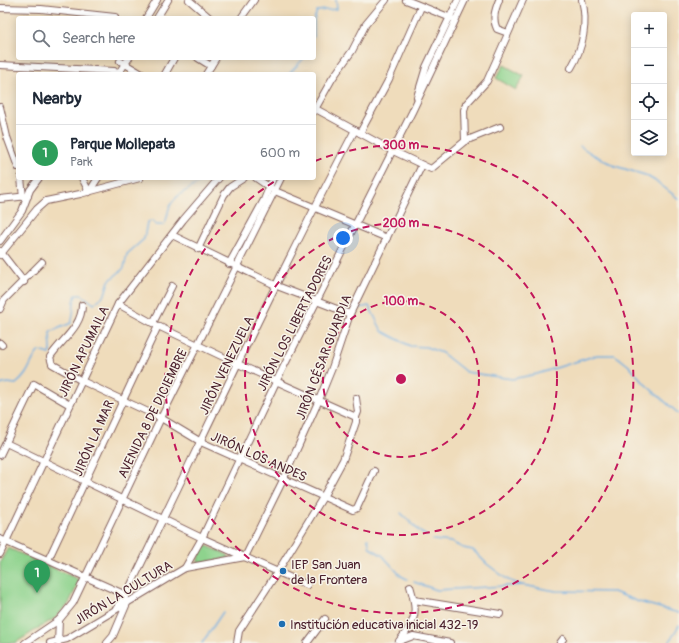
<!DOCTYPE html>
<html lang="en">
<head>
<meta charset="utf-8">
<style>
  body { margin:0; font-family:Pangolin,sans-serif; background:#f6f6f7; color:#1f2937 }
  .controls { position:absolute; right:12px; top:12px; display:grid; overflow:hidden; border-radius:4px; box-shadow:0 2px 10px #0003 }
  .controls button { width:36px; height:36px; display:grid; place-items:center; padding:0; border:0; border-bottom:1px solid #e0e1e3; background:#fff; color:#1f2937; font:20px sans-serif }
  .you { position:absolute; left:343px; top:238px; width:14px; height:14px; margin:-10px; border:3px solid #fff; border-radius:50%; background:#1a73e8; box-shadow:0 0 0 6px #1a73e833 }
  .badge { display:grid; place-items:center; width:26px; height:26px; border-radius:50%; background:#0b8043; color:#fff; font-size:13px; font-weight:700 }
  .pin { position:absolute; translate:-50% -33px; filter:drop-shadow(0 1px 2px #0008) }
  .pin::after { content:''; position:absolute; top:21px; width:14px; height:12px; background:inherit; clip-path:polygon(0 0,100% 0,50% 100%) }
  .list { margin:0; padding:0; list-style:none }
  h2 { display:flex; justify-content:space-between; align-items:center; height:52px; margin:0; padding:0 16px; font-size:17px }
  h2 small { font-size:13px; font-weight:400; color:#747a83 }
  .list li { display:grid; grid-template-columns:26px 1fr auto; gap:12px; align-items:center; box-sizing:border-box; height:56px; padding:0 16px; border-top:1px solid #e0e1e3 }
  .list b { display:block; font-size:15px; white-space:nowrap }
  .list p { margin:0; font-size:13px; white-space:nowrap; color:#747a83 }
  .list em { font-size:13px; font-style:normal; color:#747a83 }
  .icon { flex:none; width:22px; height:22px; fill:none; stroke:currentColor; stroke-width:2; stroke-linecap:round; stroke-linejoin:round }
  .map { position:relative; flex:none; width:679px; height:643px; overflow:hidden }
  .search { position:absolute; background:#fff; box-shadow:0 2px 10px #0003; left:16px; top:16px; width:300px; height:44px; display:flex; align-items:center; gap:10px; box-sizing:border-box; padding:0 14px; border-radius:4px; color:#747a83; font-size:15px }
  .panel { position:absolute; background:#fff; box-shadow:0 2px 10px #0003; left:16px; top:72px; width:300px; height:108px; border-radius:4px }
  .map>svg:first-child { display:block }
</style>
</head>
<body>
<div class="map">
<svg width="679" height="643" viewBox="0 0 679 643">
  <rect width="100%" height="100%" fill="#f7f3e8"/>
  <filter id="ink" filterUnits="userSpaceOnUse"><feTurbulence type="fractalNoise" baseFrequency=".025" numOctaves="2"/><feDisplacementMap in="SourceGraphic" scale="8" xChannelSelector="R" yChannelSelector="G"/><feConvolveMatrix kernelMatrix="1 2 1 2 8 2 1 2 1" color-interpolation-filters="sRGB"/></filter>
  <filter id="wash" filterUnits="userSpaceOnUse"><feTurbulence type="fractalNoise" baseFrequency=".012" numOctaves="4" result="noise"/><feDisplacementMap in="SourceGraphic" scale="16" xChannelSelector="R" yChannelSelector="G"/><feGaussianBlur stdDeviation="0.9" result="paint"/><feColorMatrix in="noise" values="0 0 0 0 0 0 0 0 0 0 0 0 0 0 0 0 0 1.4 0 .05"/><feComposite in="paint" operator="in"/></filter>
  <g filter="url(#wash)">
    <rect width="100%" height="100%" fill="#efdcbb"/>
    <g fill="#8ed38d" stroke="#6c795c">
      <path d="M504,65l20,11 -8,14 -20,-12z"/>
      <path d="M207,546l21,9 1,3 -31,5v-4l5,-12z"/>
      <path d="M8,548l72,32 -12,25 -13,13 -40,25h-15v-81z"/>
    </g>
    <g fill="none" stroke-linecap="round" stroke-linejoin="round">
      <g stroke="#6eade1" stroke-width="1.5">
        <path d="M314,37v-17l3,-9 20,-2 -1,-9"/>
        <path d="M289,74l15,-16"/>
        <path d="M580,146l12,8 23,12 30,9 12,7 22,17"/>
        <path d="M359,308l10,-2 13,25 28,15 16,1 16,6 24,19 46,7 25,-5 60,-19h18l13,10 18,20 33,29"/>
        <path d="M0,385l7,-2 9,1c15,-12 13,-22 23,-33l10,3 2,-4 -1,-18 21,-9c4,-10 1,-19 5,-28h6l12,9 11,-10 4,-13 15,-13 3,-14 17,-15 3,-17 5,-1 4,4h8c4,-6 3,-13 6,-19 6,-13 25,-19 35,-28"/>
        <path d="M401,513l19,19 7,4"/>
        <path d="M368,539l2,9 12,7 19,21 6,3"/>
        <path d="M433,540l18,2 12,6 10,2 14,14 21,16 13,5"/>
        <path d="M414,582l23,8 85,-5 34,6 58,1 25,10 40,11"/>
        <path d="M202,643l21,-31"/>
        <path d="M669,643l10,-18"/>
      </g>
    </g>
  </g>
  <g filter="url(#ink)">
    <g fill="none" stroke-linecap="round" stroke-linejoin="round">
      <defs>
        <g id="minor">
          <path d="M189,0l21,18"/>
          <path d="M406,0l45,18"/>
          <path d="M499,0c-4,10 -7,19 -2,29l11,4"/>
          <path d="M0,8l41,1 74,8"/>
          <path d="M146,18l11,-18"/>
          <path d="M157,18l11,-18"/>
          <path d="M241,18l13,-18"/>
          <path d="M198,58l13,8"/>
          <path d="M120,61l22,13"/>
          <path d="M0,65l114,6"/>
          <path d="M571,68c12,-20 17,-45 11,-68"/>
          <path d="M118,74l11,-16"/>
          <path d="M165,74l9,-16"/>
          <path d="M206,74l10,-16"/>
          <path d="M417,97l9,-30 32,-67"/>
          <path d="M0,107l7,30 11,30"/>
          <path d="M314,108l79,43 38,18 34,-28 35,-14"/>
          <path d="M314,111l18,-32 20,-28 14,-27 20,-24"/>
          <path d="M360,133l29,-54 32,-72"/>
          <path d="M465,141l-1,-31 2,-6 21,-23 36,-81"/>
          <path d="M21,178l2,19"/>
          <path d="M82,178l7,14"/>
          <path d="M256,178l19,13 112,47"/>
          <path d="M89,192l9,-14"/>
          <path d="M0,199l28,-3"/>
          <path d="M172,235l105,51 73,28"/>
          <path d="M0,241l22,-30 8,-21 9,-12"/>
          <path d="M198,249l26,-54 6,-8 14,-9"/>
          <path d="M0,251l24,31"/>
          <path d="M0,255l37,-46 9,-8 34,-7 60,-16"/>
          <path d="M229,264l35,-64 9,-22"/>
          <path d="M118,304l40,22 80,38 118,53v5l-13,38 -20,37 -45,74 -39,60 -2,12"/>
          <path d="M82,305c0,22 -20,34 -32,52l2,7 30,17 79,37 40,24 152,68 4,-2 17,-37"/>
          <path d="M0,309l4,-9 38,-38"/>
          <path d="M153,323l19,-37"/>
          <path d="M0,343l2,2"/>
          <path d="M356,417l2,-5 -2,-14"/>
          <path d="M6,443l196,95 105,47"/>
          <path d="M0,455l34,-71 36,21"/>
          <path d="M0,539l126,56"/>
          <path d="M0,554l118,-250 65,-84 36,-42"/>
          <path d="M48,560l110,-234"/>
          <path d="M185,568l17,-30 74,-156 136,-270 53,-112"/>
          <path d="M414,600l86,14"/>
          <path d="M118,605l8,-10c76,-155 148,-312 229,-465"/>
          <path d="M399,641c18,-21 19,-30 11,-55"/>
          <path d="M400,641l13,-5 37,7"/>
          <path d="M25,643l34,-23 14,-17 88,-185 120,-240"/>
          <path d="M50,643l17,-4 118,-71 60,-11 38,-77 36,-80 13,-32 18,-54 72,-149"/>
          <path d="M58,643l1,-23"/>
          <path d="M107,643l6,-7 15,-35"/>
          <path d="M307,643l18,-24"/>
          <path d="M560,643l3,-4"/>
        </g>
      </defs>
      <use href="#minor" stroke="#84615d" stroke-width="8"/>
      <use href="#minor" stroke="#fff" stroke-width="6"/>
    </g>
  </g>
  <g fill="none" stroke="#c2185b" stroke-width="2" stroke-dasharray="7 5">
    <circle cx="401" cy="379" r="78"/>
    <circle cx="401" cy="379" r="156"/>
    <path d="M315 161A234 234 0 1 1 280 178"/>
  </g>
  <g fill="#1f6fb2" stroke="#f7f3e8" stroke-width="1.5">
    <circle cx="283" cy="571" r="4"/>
    <circle cx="282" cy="624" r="4"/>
  </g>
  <g text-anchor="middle" stroke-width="3" stroke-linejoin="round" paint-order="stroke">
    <g font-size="13" fill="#4a1f2b" stroke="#f7f3e8">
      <text transform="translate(294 323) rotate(-63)" y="5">JIRÓN LOS LIBERTADORES</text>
      <text transform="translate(83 351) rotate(-64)" y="5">JIRÓN APUMAILA</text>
      <text transform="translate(323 357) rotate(-69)" y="5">JIRÓN CÉSAR GUARDIA</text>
      <text transform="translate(226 365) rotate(-64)" y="5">JIRÓN VENEZUELA</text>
      <text transform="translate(152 413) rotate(-64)" y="5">AVENIDA 8 DE DICIEMBRE</text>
      <text transform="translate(93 438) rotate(-66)" y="5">JIRÓN LA MAR</text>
      <text transform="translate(259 456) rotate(24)" y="5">JIRÓN LOS ANDES</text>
      <text transform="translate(123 592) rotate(-31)" y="5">JIRÓN LA CULTURA</text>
    </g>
    <g font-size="13" fill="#4a1f2b" stroke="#f7f3e8" text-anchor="start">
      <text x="291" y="569">IEP San Juan<tspan x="291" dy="15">de la Frontera</tspan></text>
      <text x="290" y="629">Institución educativa inicial 432-19</text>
    </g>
  </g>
  <circle cx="401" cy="379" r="6" fill="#c2185b" stroke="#f7f3e8" stroke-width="2"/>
  <g font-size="12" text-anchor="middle" font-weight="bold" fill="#c2185b" stroke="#f7f3e8" stroke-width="3" stroke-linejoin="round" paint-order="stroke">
    <text x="401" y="149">300 m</text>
    <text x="401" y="227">200 m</text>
    <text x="401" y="305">100 m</text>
  </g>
</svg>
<div class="controls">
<button>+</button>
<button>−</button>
<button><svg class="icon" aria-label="locate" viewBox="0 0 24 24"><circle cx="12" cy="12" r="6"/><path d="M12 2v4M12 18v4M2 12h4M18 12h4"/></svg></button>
<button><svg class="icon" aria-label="layers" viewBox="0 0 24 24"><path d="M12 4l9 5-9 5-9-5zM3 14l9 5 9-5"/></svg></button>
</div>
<div class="you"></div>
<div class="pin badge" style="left:37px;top:593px;background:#2e9e5b">1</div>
<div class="search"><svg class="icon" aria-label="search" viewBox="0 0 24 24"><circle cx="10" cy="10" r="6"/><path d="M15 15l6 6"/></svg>Search here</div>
<section class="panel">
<h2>Nearby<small></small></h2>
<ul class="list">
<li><span class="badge" style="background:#2e9e5b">1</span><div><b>Parque Mollepata</b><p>Park</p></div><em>600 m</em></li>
</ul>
</section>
</div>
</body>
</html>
